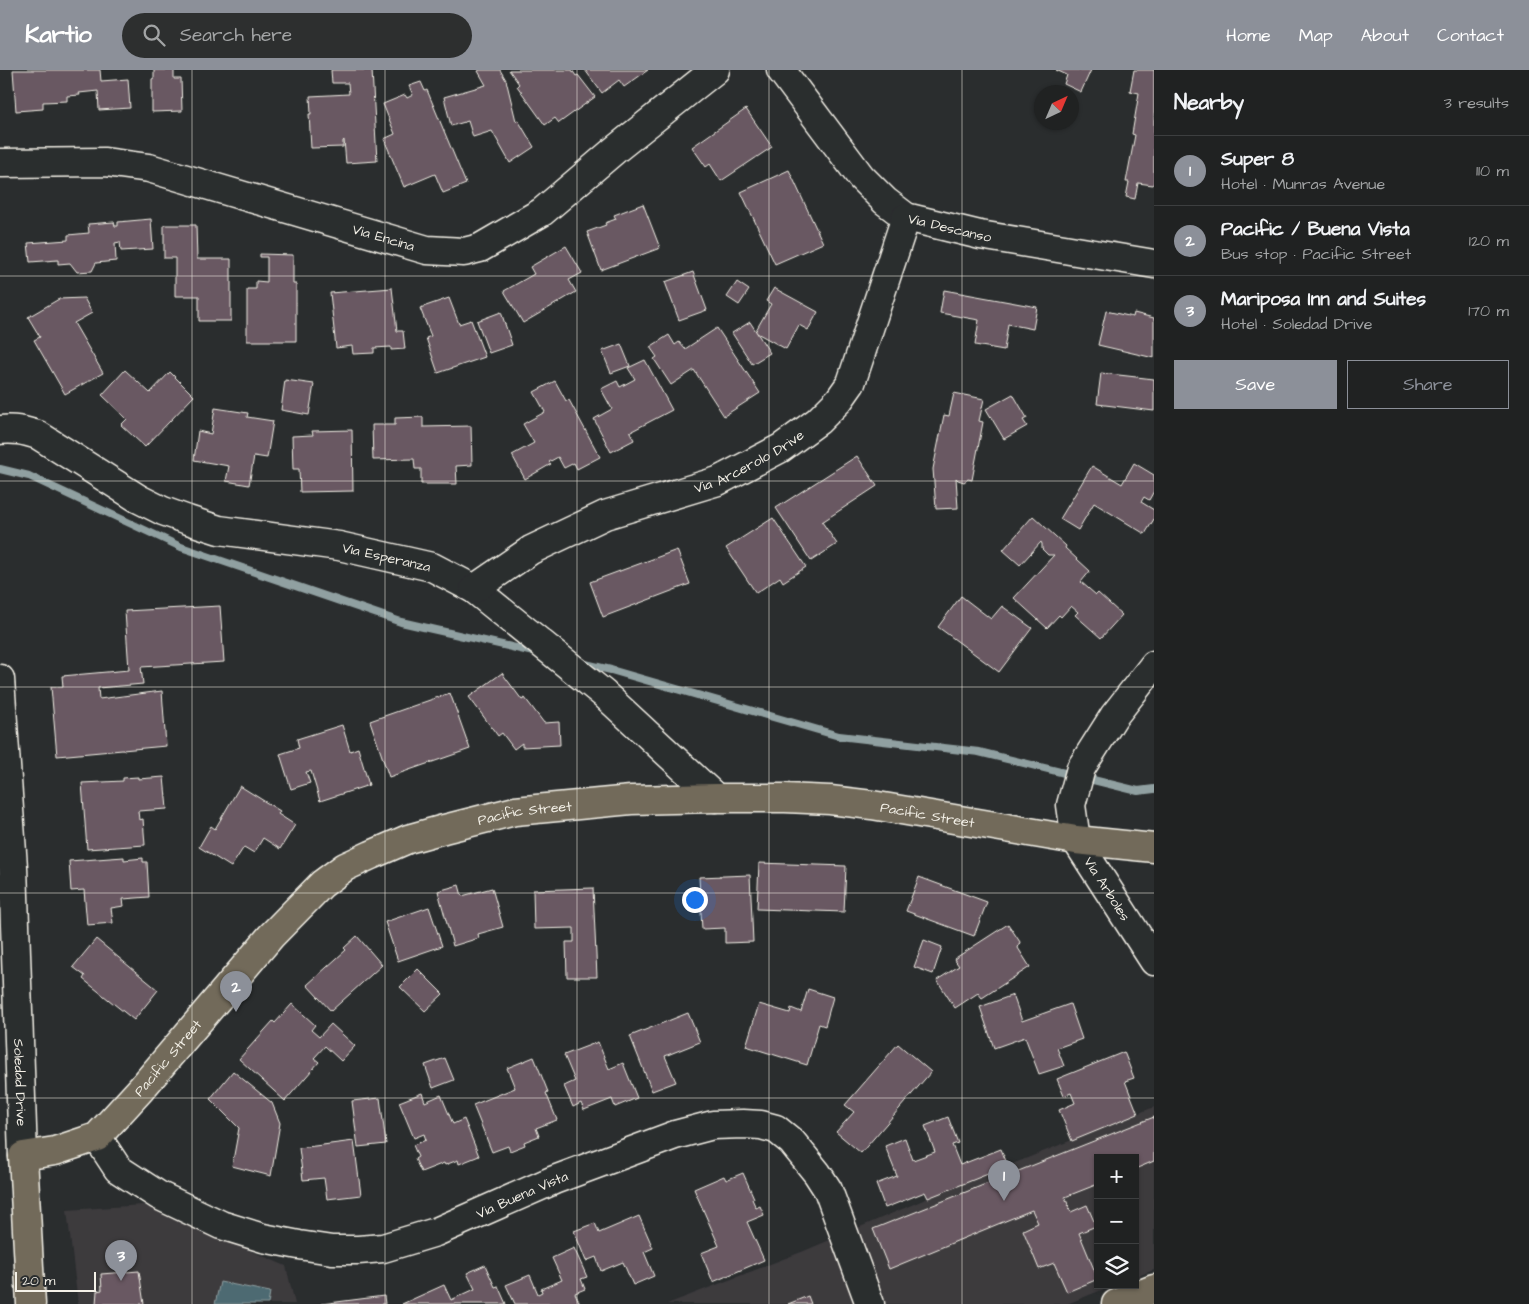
<!DOCTYPE html>
<html lang="en">
<head>
<meta charset="utf-8">
<style>
  body { margin:0; font-family:"Architects Daughter",sans-serif; background:#2d2f2f; color:#f1f3f6 }
  .controls { position:absolute; right:15px; bottom:15px; display:grid; overflow:hidden; border-radius:0px; box-shadow:0 1px 4px #0004 }
  .controls button { width:45px; height:45px; display:grid; place-items:center; padding:0; border:0; border-bottom:1px solid #3d3f40; background:#202222; color:#f1f3f6; font:25px sans-serif }
  .compass { position:absolute; left:1034px; top:15px; width:45px; height:45px; border-radius:50%; background:#202222; box-shadow:0 1px 4px #0004; rotate:44deg }
  .scale { position:absolute; left:15px; bottom:12px; width:81px; box-sizing:border-box; padding-left:5px; border:2px solid #f4f1e8; border-top:0; font-size:14px; line-height:18px; white-space:nowrap; color:#f4f1e8; -webkit-text-stroke:4px #2a2d2e; paint-order:stroke }
  .you { position:absolute; left:694px; top:829px; width:18px; height:18px; margin:-12px; border:4px solid #fff; border-radius:50%; background:#1a73e8; box-shadow:0 0 0 8px #1a73e833 }
  .badge { display:grid; place-items:center; width:32px; height:32px; border-radius:50%; background:#8c9099; color:#fff; font-size:16px; font-weight:700 }
  .pin { position:absolute; translate:-50% -41px; filter:drop-shadow(0 1px 2px #0008) }
  .pin::after { content:''; position:absolute; top:26px; width:18px; height:15px; background:inherit; clip-path:polygon(0 0,100% 0,50% 100%) }
  .list { margin:0; padding:0; list-style:none }
  h2 { display:flex; justify-content:space-between; align-items:center; height:65px; margin:0; padding:0 20px; font-size:21px }
  h2 small { font-size:16px; font-weight:400; color:#a2a4a5 }
  .list li { display:grid; grid-template-columns:32px 1fr auto; gap:15px; align-items:center; box-sizing:border-box; height:70px; padding:0 20px; border-top:1px solid #3d3f40 }
  .list b { display:block; font-size:19px; white-space:nowrap }
  .list p { margin:0; font-size:16px; white-space:nowrap; color:#a2a4a5 }
  .list em { font-size:16px; font-style:normal; color:#a2a4a5 }
  .actions { display:flex; gap:10px; padding:15px 20px }
  .actions a { flex:1; padding:11px 0; border:1px solid #8c9099; border-radius:0px; text-align:center; font-size:18px; color:#8c9099 }
  .actions .main { background:#8c9099; color:#fff }
  .icon { flex:none; width:28px; height:28px; fill:none; stroke:currentColor; stroke-width:2; stroke-linecap:round; stroke-linejoin:round }
  .map { position:relative; flex:none; width:1154px; height:1234px; overflow:hidden }
  header { display:flex; align-items:center; gap:30px; box-sizing:border-box; height:70px; padding:0 25px; background:#8c9099; color:#fff }
  header strong { font-size:24px }
  nav { display:flex; gap:28px; margin-inline-start:auto; font-size:18px }
  .search { width:350px; height:45px; background:#2d2f2f; display:flex; align-items:center; gap:12px; box-sizing:border-box; padding:0 18px; border-radius:28px; color:#a2a4a5; font-size:19px }
  main { display:flex }
  aside { flex:1; background:#202222 }
  .map>svg:first-child { display:block }
</style>
</head>
<body>
<header>
<strong>Kartio</strong>
<div class="search"><svg class="icon" aria-label="search" viewBox="0 0 24 24"><circle cx="10" cy="10" r="6"/><path d="M15 15l6 6"/></svg>Search here</div>
<nav><a>Home</a><a>Map</a><a>About</a><a>Contact</a></nav>
</header>
<main>
<div class="map">
<svg width="1154" height="1234" viewBox="0 0 1154 1234">
  <rect width="100%" height="100%" fill="#2a2d2e"/>
  <filter id="ink" filterUnits="userSpaceOnUse"><feTurbulence type="fractalNoise" baseFrequency=".02" numOctaves="2"/><feDisplacementMap in="SourceGraphic" scale="10" xChannelSelector="R" yChannelSelector="G"/><feConvolveMatrix kernelMatrix="1 2 1 2 8 2 1 2 1" color-interpolation-filters="sRGB"/></filter>
  <g filter="url(#ink)">
    <g fill="#3d3a3e">
      <path d="M1154,1037v163l-19,7v-119h-37v127h16l-47,19h-400l137,-53 124,-53z"/>
      <path d="M143,1135l143,61 9,38h-217l-11,-94z"/>
    </g>
    <path fill="#4d6a72" stroke="#90a0a1" d="M220,1212l50,10 -2,12h-53z"/>
    <g fill="none" stroke-linecap="round" stroke-linejoin="round">
      <g stroke="#90a0a1" stroke-width="8">
        <path d="M0,399l29,7 152,71 220,75 137,31"/>
        <path d="M581,593l30,7 228,66 140,16 159,39 16,-2"/>
      </g>
    </g>
    <g fill="#695862" stroke="#f4f1e8">
      <path d="M13,0h87l1,11 27,-2 2,29 -31,2 -1,-19 -19,2 1,2 -13,1v5l-24,1v7l-27,2z"/>
      <path d="M154,0h20v9h7l1,32 -30,1v-33l2,-1z"/>
      <path d="M331,0h41l5,91 -31,2 -2,-23 -1,1v6l-32,1 -2,-34h2l-1,-18 39,-2 -1,-11h-16z"/>
      <path d="M480,0h20l6,10 10,41 2,-1 16,27 -24,16 -18,-32 -19,6 -5,-16 -17,5 -7,-29 42,-12 -8,-14z"/>
      <path d="M509,0h63l4,6 2,-1 17,22 -36,26 -4,-5 -10,7 -28,-39 2,-2z"/>
      <path d="M585,0h63l-24,17 -5,-7 -17,13z"/>
      <path d="M1056,0h35l-10,22 -17,-8 3,-9z"/>
      <path d="M1134,0h20v112l-1,3 -15,-2 -3,16 -9,-2 3,-15h-3l9,-47 -3,-1 7,-41 -9,-2z"/>
      <path d="M421,12l4,9 2,-1 39,94 -23,9 -8,-19 -31,13 -20,-48 11,-5 -12,-30 22,-9 2,3 6,-3 -4,-9z"/>
      <path d="M746,39l26,38 -51,34 -11,-17 -4,3 -14,-20z"/>
      <path d="M789,100l34,73 -48,21 -34,-72z"/>
      <path d="M643,134l17,44 -59,22 -14,-38 19,-7 -1,-2 11,-4 -2,-4z"/>
      <path d="M151,149l2,30 -32,2 -1,-9 -5,1 1,18 -20,2 -4,8 -15,1 -7,-9 -12,1v-4l-28,2 -2,-19 40,-3v-5l21,-2 -1,-9 26,-2 1,4h3v-4z"/>
      <path d="M164,155h32l1,34h34v62h-32v-25h-24v-38h-11z"/>
      <path d="M566,176l16,27 -13,7 7,12 -53,31 -19,-32 30,-17 -4,-7z"/>
      <path d="M260,184l33,1v29h3v57h-49v-52h9v-8l11,1v-25h-7z"/>
      <path d="M693,202l14,38 -28,10 -14,-38z"/>
      <path d="M737,212l12,8 -10,15 -12,-8z"/>
      <path d="M392,218l5,43h6l2,18 -14,1v-3l-17,1v5l-21,1 -1,-8 -16,2 -6,-55z"/>
      <path d="M774,218l44,24 -10,18 -9,-5 -13,24 -31,-17 16,-28 -5,-3z"/>
      <path d="M944,220l93,17 -4,22 -25,-5 -4,26 -29,-5 4,-25 -39,-7z"/>
      <path d="M84,228l8,15 -18,10 29,50 -38,21 -31,-54 6,-3 -12,-20 31,-18z"/>
      <path d="M449,228l10,26 12,-4 14,37 -47,16 -12,-35 5,-2 -11,-28z"/>
      <path d="M1106,241l27,6 1,-4 20,5v40l-56,-13z"/>
      <path d="M501,242l11,33 -23,8 -12,-32z"/>
      <path d="M750,252l20,31 -18,11 -20,-31z"/>
      <path d="M717,258l43,65 -36,23 -30,-46 -23,15 -17,-26 3,-2 -7,-10 19,-12 6,10 4,-3 6,7z"/>
      <path d="M621,274l9,22 -19,7 -9,-22z"/>
      <path d="M645,290l27,50 -42,22 4,8 -23,12 -17,-33 18,-10 -11,-20 16,-8 3,6 15,-8 -7,-11z"/>
      <path d="M125,300l25,23 20,-21 24,24 -49,51 -24,-22 6,-6 -25,-24z"/>
      <path d="M1101,303l53,6v32l-57,-7z"/>
      <path d="M285,310l29,4 -5,31 -28,-5z"/>
      <path d="M555,311l11,20 3,-1 31,57 -23,12 -3,-6 -10,5 -6,-11 -9,5 2,2 -26,15 -13,-24 22,-12 -11,-19 22,-12 -11,-20z"/>
      <path d="M954,323l30,6 -5,22 4,1 -11,58 -4,-1 -4,3 -6,-2 -2,-2 2,30 -22,1 -3,-40 11,-54 5,1z"/>
      <path d="M1013,324l14,24 -4,2 4,6 -23,13 -18,-30z"/>
      <path d="M215,338l33,5 -1,4 26,4 -6,37 -13,-2 -5,29 -23,-4 3,-15 -35,-6 4,-29 13,3z"/>
      <path d="M423,347v10l48,-1 1,39 -16,1 1,18h-36v-15h-6l-1,-10 -41,1 -1,-35h23v-7z"/>
      <path d="M352,360l1,61 -53,1 -1,-23h-6l-1,-33 21,-1 -1,-4z"/>
      <path d="M857,386l20,30 -55,36 15,22 -26,17 -35,-53z"/>
      <path d="M1134,393l20,12v16l-5,9 -5,-3 -3,5 13,8v9l-9,15 -51,-31 -16,27 -18,-11 32,-53 30,18z"/>
      <path d="M1033,446l33,30 -1,2 25,23 -9,11 15,13 2,-2 24,22 -21,23 -26,-23 3,-3 -7,-6 -10,11 -2,-2 -12,13 -33,-30 40,-43h-6l-6,-6v-5l-1,-2 -21,23 -17,-15z"/>
      <path d="M773,448l33,49 -23,15 -3,-5 -24,16 -30,-45z"/>
      <path d="M677,480l13,34 -87,33 -13,-35z"/>
      <path d="M961,526l30,23 11,-13 30,22 -33,44 -61,-45z"/>
      <path d="M220,536l4,56 -83,5 2,17 -45,4 1,11 63,-8 4,55 -109,10 -6,-69h12l-1,-11 67,-6 -4,-59z"/>
      <path d="M502,603l20,27 3,-2 19,25 15,-1 1,23 -38,2v-4l-8,6 -12,-16 -4,3 -29,-39z"/>
      <path d="M450,623l20,56 -81,28 -19,-56z"/>
      <path d="M342,655l8,26 8,-3 11,37 -49,16 -9,-30 -5,1 4,11 -19,6 -11,-35 19,-6 -2,-9z"/>
      <path d="M138,707v2l26,-2 3,32 -29,2 1,9 4,-1 2,26 -58,4 -5,-66 41,-2v-3z"/>
      <path d="M240,716l40,25 -2,3 17,11 -15,24 -17,-11 -9,15 -10,-6 -13,20 -32,-20 12,-21 4,3z"/>
      <path d="M124,787v3l19,-2v4h4l2,35 -26,2 1,7 -13,2 2,15 -26,2 -3,-35 -13,1 -2,-30z"/>
      <path d="M759,793l87,3 -2,46 -87,-3z"/>
      <path d="M750,805l3,67 -28,1v-15l-23,1 -3,-52z"/>
      <path d="M919,807l68,25 -13,34 -68,-25z"/>
      <path d="M459,815l3,11 30,-8 11,39 -25,7 1,4 -26,8 -15,-55z"/>
      <path d="M593,818l4,89h-30l-1,-35h8v-14l-40,1 -1,-39z"/>
      <path d="M429,837l13,39 -44,15 -13,-39z"/>
      <path d="M1008,854l12,18 -2,6 12,19 -48,31 -4,-5 -23,15 -18,-28 22,-14 -5,-7z"/>
      <path d="M357,866l25,29 -51,46 -24,-26 39,-35 -2,-2z"/>
      <path d="M96,869l62,51 -24,30 -51,-41 2,-3 -12,-9z"/>
      <path d="M924,870l18,7 -9,27 -19,-7z"/>
      <path d="M418,899l25,25 -18,17 -25,-24z"/>
      <path d="M808,919l25,8 -8,29 -6,-2 -12,41 -61,-19 13,-42 31,9 1,-5 10,4z"/>
      <path d="M1013,925l9,26 48,-17 12,35 -25,9 7,18 -25,8 -14,-37 -31,11 -14,-41z"/>
      <path d="M292,934l23,21 -4,5 8,7 12,-13 24,22 -14,15 -16,-15 -11,12 5,4 -34,39 -46,-42 34,-38 2,2z"/>
      <path d="M688,943l12,29 -35,14 11,26 -24,9 -22,-55z"/>
      <path d="M598,972l11,27 14,-6 14,35 -22,9 -3,-8 -28,11 -3,-7 -8,4 -9,-21 11,-5 -11,-26z"/>
      <path d="M898,974l33,28 -70,81 -25,-21 18,-20 -9,-7z"/>
      <path d="M1124,982l10,26 -9,3 13,33 -66,27 -13,-31 16,-7 -4,-10 -7,3 -7,-17z"/>
      <path d="M534,987l14,35 -2,1 11,27 -21,8 3,8 -15,6 1,3 -15,6 -2,-5 -16,6 -19,-47 42,-17 -8,-20z"/>
      <path d="M445,988l9,22 -21,8 -8,-23z"/>
      <path d="M233,1001l39,32 8,20 -9,53 -39,-10 7,-38 -29,-29z"/>
      <path d="M422,1023l3,9 16,-7 12,29 11,-5 15,37 -20,8 -1,-4 -13,5 -1,-2 -23,9 -6,-13 3,-2 -5,-12 13,-5 -2,-6 -10,4 -15,-36z"/>
      <path d="M380,1028l6,46 -28,3 -6,-46z"/>
      <path d="M948,1047l10,26 -6,2 8,20 41,-16 7,17 -80,32 -3,-6 -40,16 -9,-24 21,-8 -12,-30 20,-8 8,22 22,-8 -10,-26z"/>
      <path d="M1154,1047v44l-19,8v-11h-37v26l-33,13 6,15 16,-7 9,21 -17,7 19,46 -31,13 -13,-29 -15,6 -16,-39 15,-7 -6,-13 -143,59 -16,-40z"/>
      <path d="M354,1071l7,54 -34,4 -3,-21 -21,2 -4,-32z"/>
      <path d="M743,1103l11,25 -2,1 4,9 4,-2 4,9 -17,7 17,38 -51,22 -12,-29 18,-7 -25,-57 30,-13 2,4z"/>
      <path d="M639,1146l14,32 -9,4 10,24 -21,9 -10,-23 -22,9 -5,-14 -10,4 -12,-30 21,-8 4,10z"/>
      <path d="M574,1178l13,29 -6,2 4,10 -10,4 5,11h-65l-9,-19 24,-10 8,19 4,-2 -1,-3 21,-9 -10,-22z"/>
      <path d="M485,1195l10,22 3,-1 8,18h-104l42,-19 7,15 24,-11 -8,-16z"/>
      <path d="M139,1201l5,33h-48l1,-13 5,-1 -1,-16z"/>
      <path d="M384,1226l1,8h-64z"/>
      <path d="M808,1226l3,8h-23z"/>
    </g>
    <g fill="none" stroke-linecap="round" stroke-linejoin="round">
      <defs>
        <g id="minor">
          <path id="s1" d="M781,0l80,107 24,24 21,16 74,18 174,29"/>
          <path id="s2" d="M0,93l105,-1 44,6 278,82 37,2 16,-4 62,-36 74,-63 99,-79"/>
          <path id="s3" d="M0,360c14,-2 25,1 38,5l101,64 24,12 25,9 31,10 120,16 93,21 42,22 130,105 112,104"/>
          <path id="s4" d="M474,519l57,-39 74,-35 113,-34 63,-33 37,-27 21,-21 12,-17 55,-166"/>
          <path id="s5" d="M1154,595l-40,51 -33,52 -10,37 5,35 78,121"/>
          <path id="s6" d="M0,609l13,188 10,289"/>
          <path id="s7" d="M97,1067l21,32 40,26 63,30 42,13 36,7 33,5h26l25,-2 53,-16 118,-52 121,-45 38,-10 30,-1 18,1 15,4 16,13 25,31 11,17 42,114"/>
        </g>
        <g id="major">
          <path id="s8" d="M31,1234l-8,-148 32,-5 42,-14 44,-48 130,-153 51,-52 23,-17 26,-12 37,-16 36,-10 71,-18 116,-11 85,-2h69l45,2 42,5 204,35 78,8"/>
          <path d="M1116,1234l38,-15"/>
        </g>
      </defs>
      <use href="#minor" stroke="#f4f1e8" stroke-width="31"/>
      <use href="#major" stroke="#f4f1e8" stroke-width="31"/>
      <use href="#minor" stroke="#2a2d2e" stroke-width="28"/>
      <use href="#major" stroke="#726b5a" stroke-width="28"/>
    </g>
  </g>
  <path fill="none" stroke="#f4f1e8" stroke-width="1" stroke-opacity="0.55" d="M192,0v1234M385,0v1234M577,0v1234M769,0v1234M962,0v1234M0,206h1154M0,411h1154M0,617h1154M0,823h1154M0,1028h1154"/>
  <g text-anchor="middle" stroke-width="4" stroke-linejoin="round" paint-order="stroke">
    <g font-size="14" fill="#f4f1e8" stroke="#2a2d2e">
      <text dy="5" stroke="none"><textPath href="#s1" startOffset="239">Via Descanso</textPath></text>
      <text dy="5" stroke="none"><textPath href="#s2" startOffset="394">Via Encina</textPath></text>
      <text dy="5" stroke="none"><textPath href="#s4" startOffset="305">Via Arcerolo Drive</textPath></text>
      <text dy="5" stroke="none"><textPath href="#s3" startOffset="414">Via Esperanza</textPath></text>
      <text dy="5" stroke="none"><textPath href="#s8" startOffset="781">Pacific Street</textPath></text>
      <text dy="5" stroke="none"><textPath href="#s8" startOffset="1186">Pacific Street</textPath></text>
      <text dy="5" stroke="none"><textPath href="#s5" startOffset="258">Via Arboles</textPath></text>
      <text dy="5" stroke="none"><textPath href="#s8" startOffset="331">Pacific Street</textPath></text>
      <text dy="5" stroke="none"><textPath href="#s6" startOffset="404">Soledad Drive</textPath></text>
      <text dy="5" stroke="none"><textPath href="#s7" startOffset="470">Via Buena Vista</textPath></text>
    </g>
  </g>
</svg>
<div class="controls">
<button>+</button>
<button>−</button>
<button><svg class="icon" aria-label="layers" viewBox="0 0 24 24"><path d="M12 4l9 5-9 5-9-5zM3 14l9 5 9-5"/></svg></button>
</div>
<svg class="compass" viewBox="-18 -18 36 36"><path d="M0-13l5 13h-10z" fill="#e53935"/><path d="M0 13l5-13h-10z" fill="#a2a4a5"/></svg>
<div class="scale">20 m</div>
<div class="you"></div>
<div class="pin badge" style="left:1004px;top:1131px">1</div>
<div class="pin badge" style="left:236px;top:942px">2</div>
<div class="pin badge" style="left:121px;top:1211px">3</div>
</div>
<aside>
<h2>Nearby<small>3 results</small></h2>
<ul class="list">
<li><span class="badge">1</span><div><b>Super 8</b><p>Hotel · Munras Avenue</p></div><em>110 m</em></li>
<li><span class="badge">2</span><div><b>Pacific / Buena Vista</b><p>Bus stop · Pacific Street</p></div><em>120 m</em></li>
<li><span class="badge">3</span><div><b>Mariposa Inn and Suites</b><p>Hotel · Soledad Drive</p></div><em>170 m</em></li>
</ul>
<div class="actions"><a class="main">Save</a><a>Share</a></div>
</aside>
</main>
</body>
</html>
